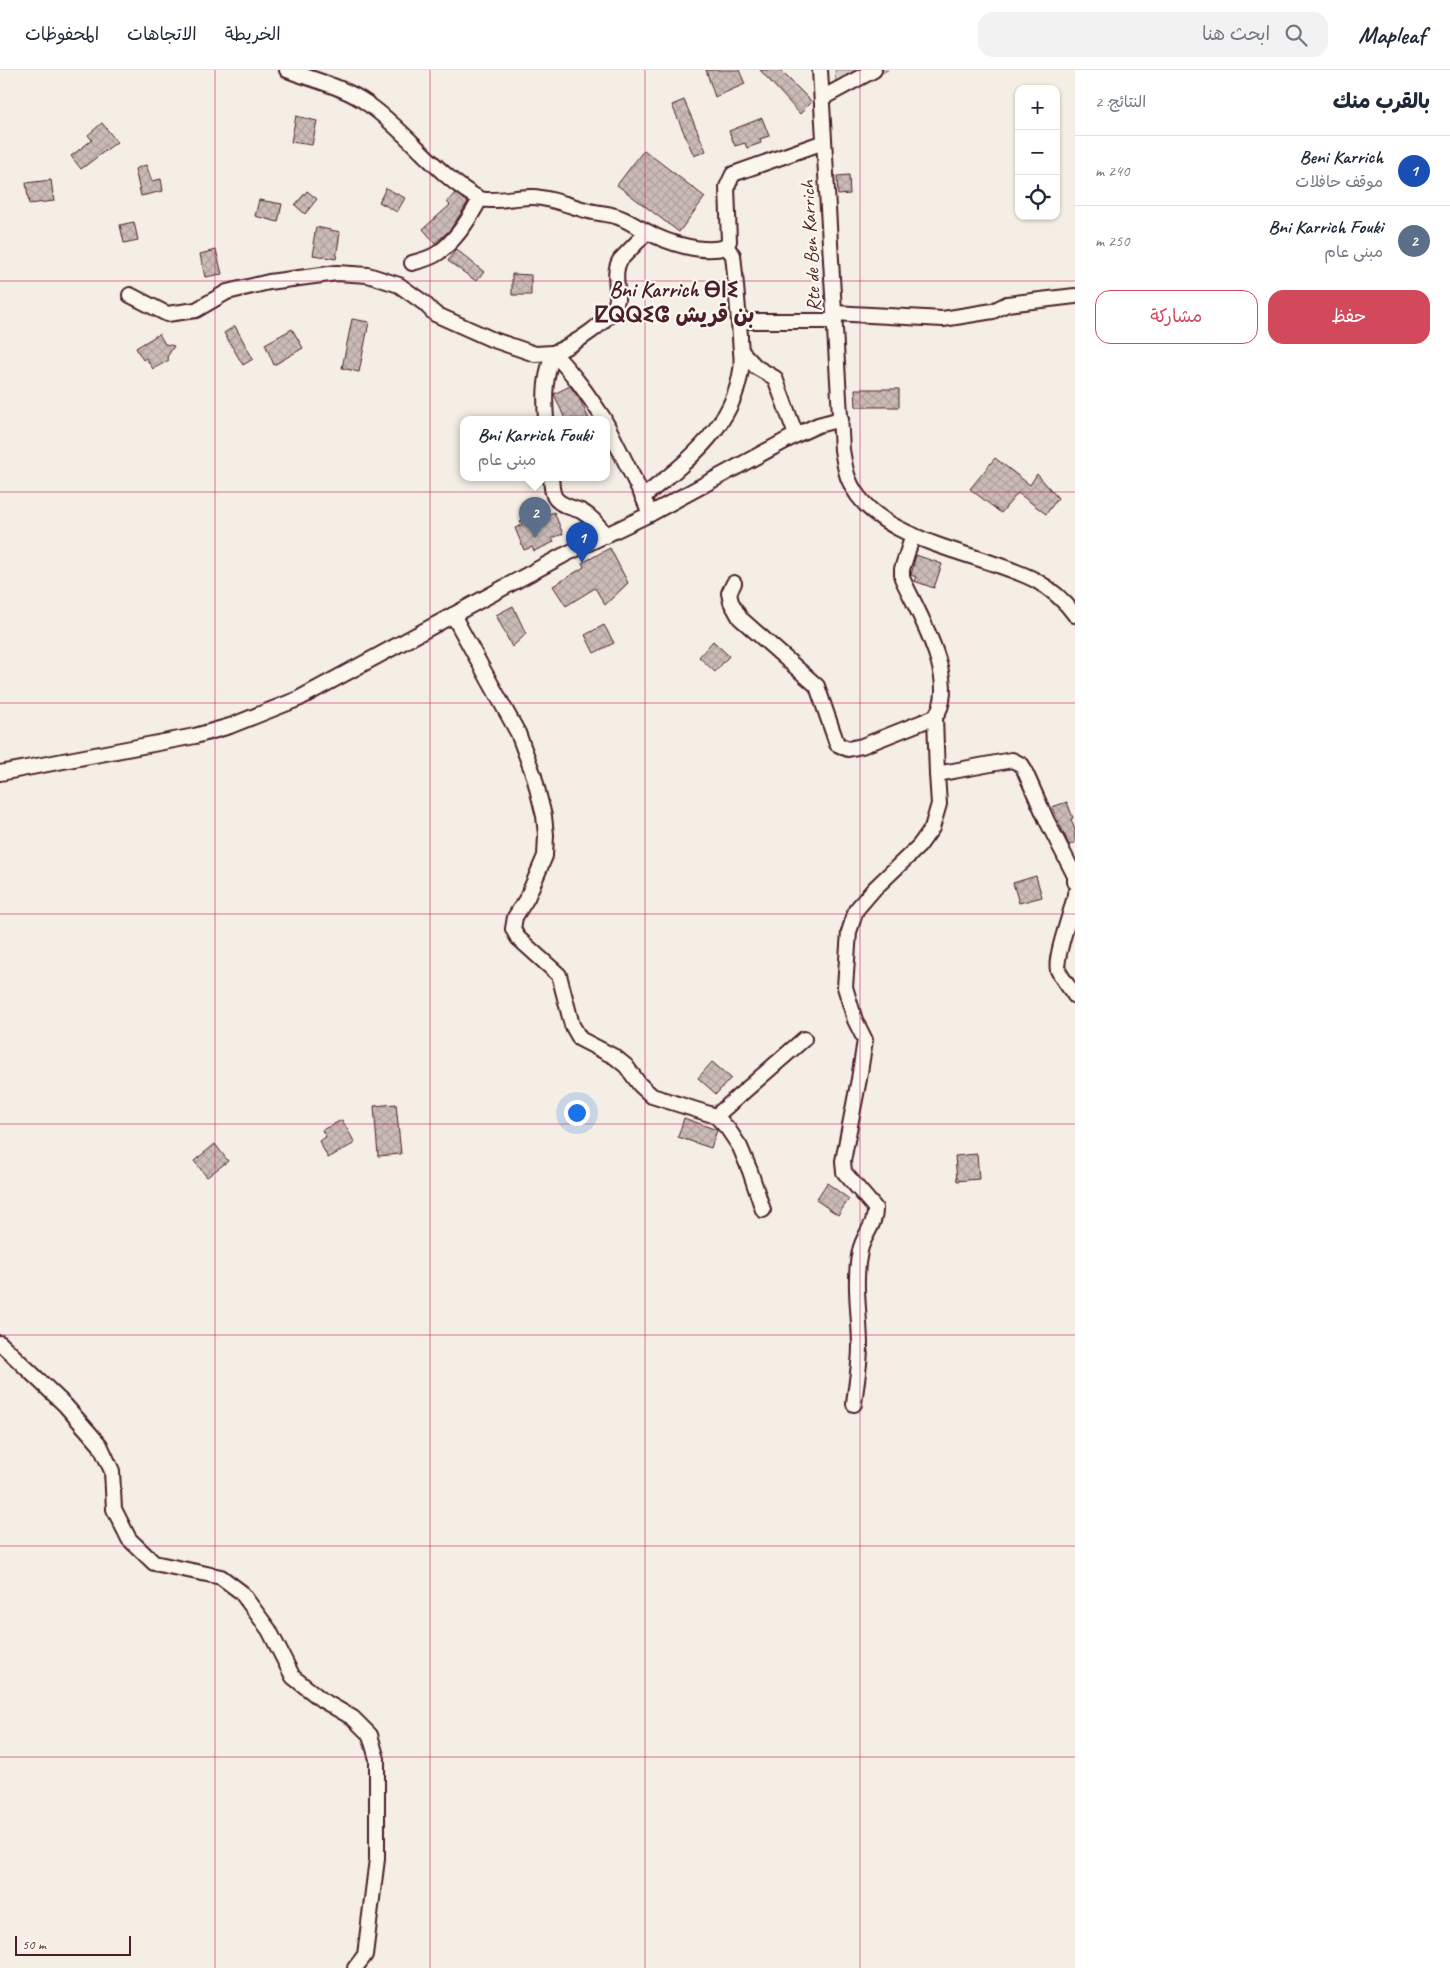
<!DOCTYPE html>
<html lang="ar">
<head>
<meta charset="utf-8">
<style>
  body { margin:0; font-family:Caveat,"Playpen Sans Arabic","Noto Sans Tifinagh",sans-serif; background:#f2f2f3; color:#1f2937; direction:rtl }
  .controls { position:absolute; right:15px; top:15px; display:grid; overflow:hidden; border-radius:10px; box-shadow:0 1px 4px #0004 }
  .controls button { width:45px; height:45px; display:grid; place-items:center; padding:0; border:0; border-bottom:1px solid #e0e1e3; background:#fff; color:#1f2937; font:25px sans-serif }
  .scale { position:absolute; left:15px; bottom:12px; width:116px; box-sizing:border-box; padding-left:5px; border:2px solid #4a1f2b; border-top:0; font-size:14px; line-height:18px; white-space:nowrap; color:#4a1f2b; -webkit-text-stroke:4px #fbf7ec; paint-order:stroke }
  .you { position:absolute; left:576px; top:1042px; width:18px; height:18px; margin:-12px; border:4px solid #fff; border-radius:50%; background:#1a73e8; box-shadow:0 0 0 8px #1a73e833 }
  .badge { display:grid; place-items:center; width:32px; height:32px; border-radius:50%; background:#d1495b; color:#fff; font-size:16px; font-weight:700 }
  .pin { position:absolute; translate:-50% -41px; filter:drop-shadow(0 1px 2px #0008) }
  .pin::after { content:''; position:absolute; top:26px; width:18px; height:15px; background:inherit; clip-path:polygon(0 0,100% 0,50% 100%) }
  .popup { position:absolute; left:460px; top:346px; width:150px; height:65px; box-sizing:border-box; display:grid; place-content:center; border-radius:10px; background:#fff; filter:drop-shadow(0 1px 4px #0005); font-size:16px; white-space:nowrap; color:#747a83 }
  .popup b { font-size:19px; color:#1f2937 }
  .popup::after { content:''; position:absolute; left:50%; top:100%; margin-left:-10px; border:10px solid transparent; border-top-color:#fff }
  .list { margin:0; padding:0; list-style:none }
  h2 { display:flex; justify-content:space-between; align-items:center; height:65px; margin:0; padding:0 20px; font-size:21px }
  h2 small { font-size:16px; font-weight:400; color:#747a83 }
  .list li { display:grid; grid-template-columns:32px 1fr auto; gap:15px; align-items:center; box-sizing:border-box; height:70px; padding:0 20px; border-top:1px solid #e0e1e3 }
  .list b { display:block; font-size:19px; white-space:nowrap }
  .list p { margin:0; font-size:16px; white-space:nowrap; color:#747a83 }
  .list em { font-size:16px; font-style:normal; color:#747a83 }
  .actions { display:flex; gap:10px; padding:15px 20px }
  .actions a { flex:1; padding:11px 0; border:1px solid #d1495b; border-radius:15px; text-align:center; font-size:18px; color:#d1495b }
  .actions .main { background:#d1495b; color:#fff }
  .icon { flex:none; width:28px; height:28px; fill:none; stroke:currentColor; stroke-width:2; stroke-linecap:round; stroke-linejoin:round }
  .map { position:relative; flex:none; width:1075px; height:1898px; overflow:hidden; direction:ltr }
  header { display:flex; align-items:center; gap:30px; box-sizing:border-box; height:70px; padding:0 25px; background:#fff; border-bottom:1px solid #e0e1e3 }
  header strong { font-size:24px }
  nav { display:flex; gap:28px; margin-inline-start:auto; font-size:18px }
  .search { width:350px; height:45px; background:#f2f2f3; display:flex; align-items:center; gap:12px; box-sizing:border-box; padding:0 18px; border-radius:15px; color:#747a83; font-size:19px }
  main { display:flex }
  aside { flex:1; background:#fff }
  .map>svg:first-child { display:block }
</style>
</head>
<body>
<header>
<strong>Mapleaf</strong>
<div class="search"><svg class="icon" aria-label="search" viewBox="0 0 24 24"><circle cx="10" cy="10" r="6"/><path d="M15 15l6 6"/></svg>ابحث هنا</div>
<nav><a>الخريطة</a><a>الاتجاهات</a><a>المحفوظات</a></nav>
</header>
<main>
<aside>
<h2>بالقرب منك<small>النتائج: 2</small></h2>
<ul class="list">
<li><span class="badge" style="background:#1a4fb4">1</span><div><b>Beni Karrich</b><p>موقف حافلات</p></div><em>240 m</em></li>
<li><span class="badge" style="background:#5c6f8a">2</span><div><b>Bni Karrich Fouki</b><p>مبنى عام</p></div><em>250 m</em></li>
</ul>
<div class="actions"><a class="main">حفظ</a><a>مشاركة</a></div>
</aside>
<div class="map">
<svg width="1075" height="1898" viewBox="0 0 1075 1898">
  <defs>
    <pattern id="grass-tufts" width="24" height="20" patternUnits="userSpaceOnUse" patternTransform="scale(1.25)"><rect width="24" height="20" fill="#dbd0c9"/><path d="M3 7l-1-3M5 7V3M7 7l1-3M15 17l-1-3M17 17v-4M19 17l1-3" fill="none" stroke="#bdb2ad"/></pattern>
    <pattern id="building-cross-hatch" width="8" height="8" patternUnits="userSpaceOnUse" patternTransform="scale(1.25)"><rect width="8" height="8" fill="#cabbb6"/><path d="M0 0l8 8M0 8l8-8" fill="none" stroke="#afa09d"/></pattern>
  </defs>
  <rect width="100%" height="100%" fill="#f4eee4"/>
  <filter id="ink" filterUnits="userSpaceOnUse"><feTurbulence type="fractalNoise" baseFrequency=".02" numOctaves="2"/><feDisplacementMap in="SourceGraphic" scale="10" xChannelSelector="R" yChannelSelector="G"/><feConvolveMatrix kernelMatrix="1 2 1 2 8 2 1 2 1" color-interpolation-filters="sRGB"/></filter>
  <g filter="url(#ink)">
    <path fill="url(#grass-tufts)" stroke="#92787a" d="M835,0h53l-51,27z"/>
    <g fill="url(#building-cross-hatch)" stroke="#4a1f2b">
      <path d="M706,0h33l6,14 -30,13z"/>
      <path d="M760,0h20l32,32 -12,12z"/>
      <path d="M684,30l22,51 -12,5 -22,-51z"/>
      <path d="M296,46l21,5 -5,24 -21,-3z"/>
      <path d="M762,48l7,18 -9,3 1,4 -14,5 -2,-5 -10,3 -6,-15z"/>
      <path d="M102,53l15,19 -36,27 -10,-13 21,-16 -4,-5z"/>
      <path d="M644,80l61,47 -26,35 -62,-47z"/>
      <path d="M146,95l6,16 9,-2 2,12 -22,5 -6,-27z"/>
      <path d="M849,105l1,19 -12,1 -1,-19z"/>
      <path d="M51,110l3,21 -25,3 -3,-21z"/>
      <path d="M386,118l19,10 -8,14 -18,-10z"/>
      <path d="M307,121l10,8 -12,15 -10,-9z"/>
      <path d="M455,123l13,9 -18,28 -15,13 -12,-14 27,-24 -3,-3z"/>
      <path d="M259,130l23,4 -4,18 -23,-6z"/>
      <path d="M134,152l4,18 -14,3 -4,-18z"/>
      <path d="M316,157l24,5 -4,27 -23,-4 2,-10 -2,-1z"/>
      <path d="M456,179l28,23 -8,9 -28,-20z"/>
      <path d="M216,180l6,24 -17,3 -5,-23z"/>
      <path d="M512,204l19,1v20h-19z"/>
      <path d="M352,249l17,3 -10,50 -17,-4z"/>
      <path d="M235,256l18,33 -10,6 -19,-32z"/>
      <path d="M292,259l11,19 -29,17 -9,-21z"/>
      <path d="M159,264l6,10 9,2 -7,11 2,3 -16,9 -7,-11 -3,2 -7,-12z"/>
      <path d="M570,316l9,12 10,21h-24l-11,-25z"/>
      <path d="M855,319h44v18h-43z"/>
      <path d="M995,388l35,27 7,-11 21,24 -12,16 -28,-21 -17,20 -31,-24z"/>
      <path d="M543,442l2,4 9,-4 9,22 -11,4 2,4 -20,9 -2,-4 -8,3 -9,-22 7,-3 -2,-4z"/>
      <path d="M610,478l18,35 -23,22 -10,-17 -29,18 -13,-20 31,-19 -2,-4z"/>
      <path d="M916,485l26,9 -8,24 -20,-7 2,-4 -5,-2z"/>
      <path d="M513,536l13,28 -14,13 -16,-32z"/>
      <path d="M604,555l10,18 -20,10 -9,-18z"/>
      <path d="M713,571l16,15 -14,16 -16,-15z"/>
      <path d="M1067,732l6,16 -2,1 4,11v13l-6,2 -17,-38z"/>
      <path d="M1036,806l6,21 -23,6 -6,-20z"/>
      <path d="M712,992l19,16 -15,16 -18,-16z"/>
      <path d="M396,1034l5,50 -23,2 -4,-50z"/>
      <path d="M684,1048l33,12 -6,18 -33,-11z"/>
      <path d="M342,1050l13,23 -27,15 -9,-17 7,-4 -4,-7z"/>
      <path d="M215,1074l13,17 -21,16 -13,-16z"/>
      <path d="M977,1084l2,25 -22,2 -2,-25z"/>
      <path d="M827,1113l22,16 -11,16 -22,-15z"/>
    </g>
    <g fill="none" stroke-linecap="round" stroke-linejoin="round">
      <defs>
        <g id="street">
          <path d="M287,0c26,10 58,17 81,34 40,28 69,72 112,95 17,4 36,-3 53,-2 18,1 35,8 52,13 10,3 20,3 30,6 11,3 20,10 31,15 21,12 56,23 80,16l3,-6 -2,-54 6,-13 91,-32"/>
          <path d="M820,0l22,380c2,10 3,21 7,30 25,62 132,72 186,100 16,9 30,21 40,35"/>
          <path d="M822,28l52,-28"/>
          <path d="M412,193c8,-2 19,-5 26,-10 18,-13 32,-35 42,-54"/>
          <path d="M130,225l37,19 29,-4 31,-18 42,-10 68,-9 31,2 31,10 25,18 11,11 56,25 44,15 18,-1c20,20 35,42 51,66"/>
          <path d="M834,243l109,6 50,-8 14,-7 68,-8"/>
          <path d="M739,251h96"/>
          <path d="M741,281l15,16 19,11 21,57"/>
          <path d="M546,349c-2,-25 -1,-41 7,-66 18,-7 62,-33 64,-54 1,-14 -4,-27 3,-39l27,-28"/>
          <path d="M606,353l37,74"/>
          <path d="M551,407c1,7 0,16 5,22 6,7 17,9 25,12 11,6 18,14 25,25"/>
          <path d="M650,444l-7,-17c42,-34 90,-69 98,-127 2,-11 -1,-23 -1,-34 -2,-27 -4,-54 -7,-81l-7,-8"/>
          <path d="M913,465l-11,34v9c15,33 59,105 33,139"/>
          <path d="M734,513l-5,10 2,9 9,16 77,68 20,58 11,5 14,-3 73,-29 2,57 75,-14 10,5 25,56 28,55v6"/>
          <path d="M453,545l65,118 16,43 10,40 2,19 -1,21 -18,42 -12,19 -2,12 5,9 41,37 13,50 8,14 35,18 11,9 14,19 12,11 64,20 12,13 12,18 10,24 13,39"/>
          <path d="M0,703l195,-37 35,-10 68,-27 266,-144 86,-41 146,-79 22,-10 23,-6"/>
          <path d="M1075,824c-2,16 -21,63 -17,76 4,9 12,18 17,26"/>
          <path d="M716,1046l88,-77"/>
          <path d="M0,1273l65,62 35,40 12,26 2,38 15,30 25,24 67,14 20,15 28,38 24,47 29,23 31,18 17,17 7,24v100l-12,96 -10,13"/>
          <path d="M854,1334c2,-19 6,-39 6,-57 0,-32 -7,-64 0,-96 3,-16 16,-26 15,-43l-31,-36 -1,-11 16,-82 6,-39 -10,-20 -10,-33 4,-55 7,-22 18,-21 45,-43 13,-18 7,-24 -2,-30"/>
        </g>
      </defs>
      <use href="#street" stroke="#4a1f2b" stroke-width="18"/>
      <use href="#street" stroke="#fbf7ec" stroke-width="14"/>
    </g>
  </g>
  <path fill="none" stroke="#c2185b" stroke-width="1" stroke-opacity="0.55" d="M215,0v1898M430,0v1898M645,0v1898M860,0v1898M0,211h1075M0,422h1075M0,633h1075M0,844h1075M0,1054h1075M0,1265h1075M0,1476h1075M0,1687h1075"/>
  <g text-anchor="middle" stroke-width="4.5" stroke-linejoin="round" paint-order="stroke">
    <g font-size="20" fill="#4a1f2b" stroke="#fbf7ec">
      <text transform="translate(810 176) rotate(-93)" y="7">Rte de Ben Karrich</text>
    </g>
    <g font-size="22" font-weight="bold" fill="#4a1f2b" stroke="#fbf7ec">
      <text x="674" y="227">Bni Karrich ⴱⵏⵉ<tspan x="674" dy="25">ⵇⵕⵕⵉⵛ بن قريش</tspan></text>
    </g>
  </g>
</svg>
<div class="controls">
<button>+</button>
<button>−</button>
<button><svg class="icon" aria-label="locate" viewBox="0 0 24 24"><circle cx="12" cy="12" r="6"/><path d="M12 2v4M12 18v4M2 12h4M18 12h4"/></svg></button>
</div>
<div class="scale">50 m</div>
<div class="you"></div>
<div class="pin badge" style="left:582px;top:493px;background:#1a4fb4">1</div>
<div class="pin badge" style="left:535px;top:468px;background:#5c6f8a">2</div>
<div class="popup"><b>Bni Karrich Fouki</b>مبنى عام</div>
</div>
</main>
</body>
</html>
